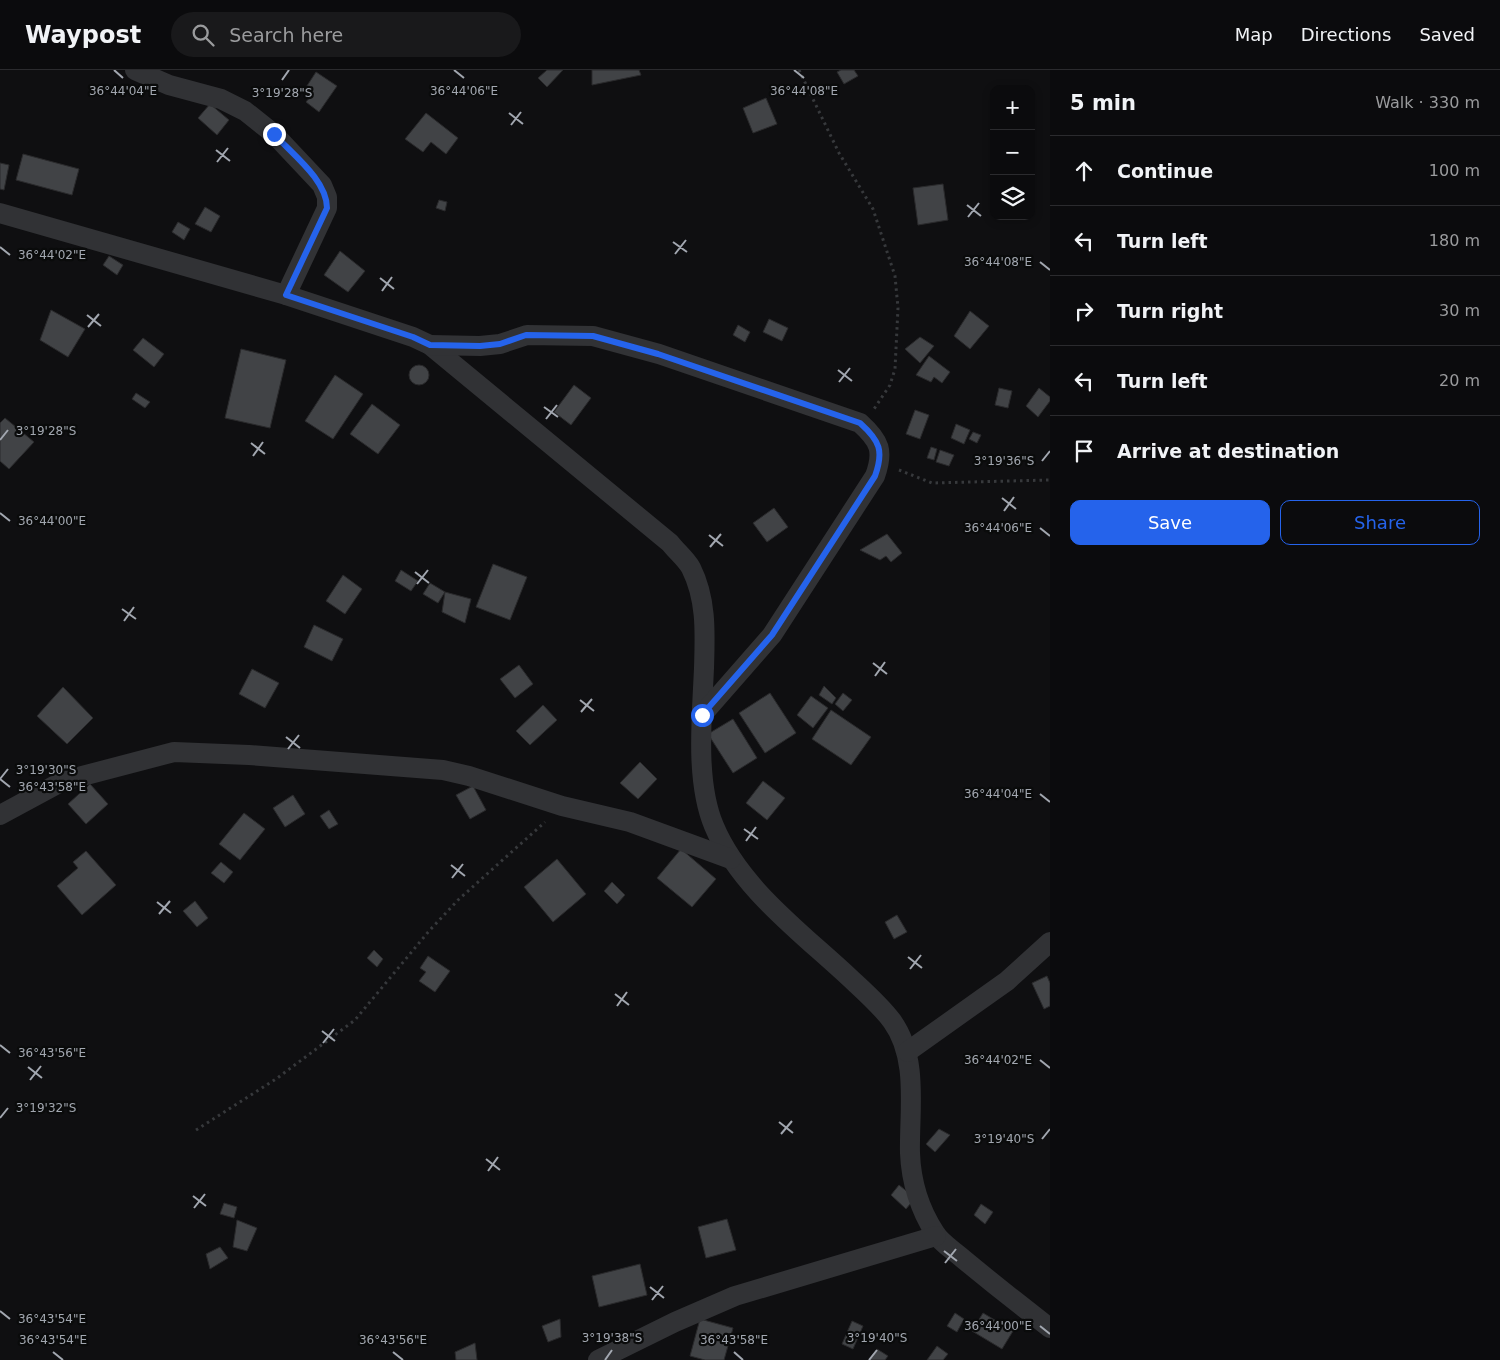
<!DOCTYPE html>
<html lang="en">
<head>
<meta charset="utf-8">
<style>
  body { margin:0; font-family:"DejaVu Sans",sans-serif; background:#19191b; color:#f1f3f6 }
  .controls { position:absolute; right:15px; top:15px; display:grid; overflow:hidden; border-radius:10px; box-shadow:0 2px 8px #0003 }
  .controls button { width:45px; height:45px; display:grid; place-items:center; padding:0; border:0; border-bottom:1px solid #2b2b2e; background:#0b0b0d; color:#f1f3f6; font:25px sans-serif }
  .stop { position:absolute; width:15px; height:15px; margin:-11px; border:4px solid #2563eb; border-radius:50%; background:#fff }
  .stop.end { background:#2563eb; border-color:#fff; box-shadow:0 1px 5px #0008 }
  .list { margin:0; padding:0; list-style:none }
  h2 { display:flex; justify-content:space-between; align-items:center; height:65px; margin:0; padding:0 20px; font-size:21px }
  h2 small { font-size:16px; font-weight:400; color:#9a9b9d }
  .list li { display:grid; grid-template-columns:32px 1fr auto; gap:15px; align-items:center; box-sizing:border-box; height:70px; padding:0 20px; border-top:1px solid #2b2b2e }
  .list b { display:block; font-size:19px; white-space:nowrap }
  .list em { font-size:16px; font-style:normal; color:#9a9b9d }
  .actions { display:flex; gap:10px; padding:15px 20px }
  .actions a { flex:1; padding:11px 0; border:1px solid #2563eb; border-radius:10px; text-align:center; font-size:18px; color:#2563eb }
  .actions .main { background:#2563eb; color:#fff }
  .icon { flex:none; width:28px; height:28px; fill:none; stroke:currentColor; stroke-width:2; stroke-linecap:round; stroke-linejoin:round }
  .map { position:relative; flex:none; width:1050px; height:1290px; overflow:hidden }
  header { display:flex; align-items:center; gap:30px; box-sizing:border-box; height:70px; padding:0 25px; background:#0b0b0d; border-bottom:1px solid #2b2b2e }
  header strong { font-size:24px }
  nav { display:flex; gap:28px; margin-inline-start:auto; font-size:18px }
  .search { width:350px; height:45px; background:#19191b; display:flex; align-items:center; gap:12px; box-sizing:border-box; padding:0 18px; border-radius:28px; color:#9a9b9d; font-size:19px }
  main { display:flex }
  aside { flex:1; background:#0b0b0d }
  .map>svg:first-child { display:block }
</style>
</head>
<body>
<header>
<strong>Waypost</strong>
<div class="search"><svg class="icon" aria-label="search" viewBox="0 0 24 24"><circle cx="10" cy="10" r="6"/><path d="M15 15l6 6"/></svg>Search here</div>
<nav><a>Map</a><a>Directions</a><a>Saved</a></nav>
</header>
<main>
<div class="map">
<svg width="1050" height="1290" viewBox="0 0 1050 1290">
  <rect width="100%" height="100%" fill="#0f0f11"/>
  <g fill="#414346" stroke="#2a2a2c">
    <path d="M547,0h16l-16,17 -9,-9z"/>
    <path d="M592,0h47l2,5 -49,10z"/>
    <path d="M841,0h13l4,6 -14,8 -7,-12z"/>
    <path d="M316,2l21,14 -18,26 -13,-10 4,-5 -7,-5z"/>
    <path d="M766,28l11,26 -24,9 -10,-25z"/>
    <path d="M210,34l19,16 -12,15 -19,-17z"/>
    <path d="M426,43l32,25 -12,16 -15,-12 -8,10 -18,-13z"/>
    <path d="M23,84l56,15 -7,26 -56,-15z"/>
    <path d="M0,93l9,2 -5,25 -4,-1z"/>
    <path d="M943,114l5,36 -30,5 -5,-37z"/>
    <path d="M439,130l8,2 -2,9 -9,-3z"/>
    <path d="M205,137l15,9 -9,16 -16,-8z"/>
    <path d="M178,152l12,7 -6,11 -12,-8z"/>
    <path d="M340,181l25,20 -17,21 -24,-17z"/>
    <path d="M109,186l14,9 -6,10 -14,-10z"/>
    <path d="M51,240l34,19 -17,28 -28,-17z"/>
    <path d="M970,241l19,15 -19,23 -16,-13z"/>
    <path d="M769,249l19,9 -6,13 -19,-9z"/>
    <path d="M738,255l12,7 -5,10 -12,-7z"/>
    <path d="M920,267l14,9 -14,17 -15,-14z"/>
    <path d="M143,268l21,16 -10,13 -21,-17z"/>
    <path d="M241,279l45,11 -16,68 -45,-10z"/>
    <path d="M929,286l21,16 -8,11 -8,-6 -3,5 -15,-7z"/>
    <circle cx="419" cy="305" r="10"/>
    <path d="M335,305l28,19 -30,45 -28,-18z"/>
    <path d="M574,315l17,13 -20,27 -17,-13z"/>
    <path d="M999,318l13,3 -4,17 -13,-3z"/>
    <path d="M1039,318l11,9v4l-12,16 -12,-11z"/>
    <path d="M136,323l14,9 -5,6 -13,-9z"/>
    <path d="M372,334l28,21 -22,29 -28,-20z"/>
    <path d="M915,340l14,5 -9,24 -14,-5z"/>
    <path d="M5,348l29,24 -25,27 -9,-8v-38z"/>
    <path d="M956,354l14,6 -6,14 -13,-6z"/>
    <path d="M973,362l8,3 -4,8 -8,-4z"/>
    <path d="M931,377l6,2 -3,11 -7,-2z"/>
    <path d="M940,380l14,5 -5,11 -13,-4z"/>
    <path d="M774,438l14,19 -21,15 -14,-19z"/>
    <path d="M887,464l15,19 -11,9 -5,-6 -6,4 -20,-10z"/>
    <path d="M493,494l34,13 -17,43 -34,-13z"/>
    <path d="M401,500l17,11 -7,10 -16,-10z"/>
    <path d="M343,505l19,14 -17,25 -19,-13z"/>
    <path d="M430,513l15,9 -7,11 -15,-9z"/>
    <path d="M445,522l26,7 -6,24 -23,-11z"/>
    <path d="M314,555l29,14 -11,22 -28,-14z"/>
    <path d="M519,595l14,19 -18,14 -15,-19z"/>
    <path d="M252,599l27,14 -14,25 -26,-14z"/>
    <path d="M824,616l12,12 -4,6 -13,-9z"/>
    <path d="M63,617l30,31 -26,26 -30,-28z"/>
    <path d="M770,623l26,40 -31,20 -26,-40z"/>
    <path d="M843,623l9,7 -9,11 -8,-7z"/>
    <path d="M811,626l17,12 -15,20 -16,-13z"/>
    <path d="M543,635l14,15 -27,25 -14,-14z"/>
    <path d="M831,640l40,27 -20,28 -39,-26z"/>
    <path d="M733,649l24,39 -24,15 -25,-39z"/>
    <path d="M640,692l17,17 -19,20 -18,-16z"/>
    <path d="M763,711l22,17 -18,22 -21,-17z"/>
    <path d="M90,714l18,20 -22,20 -18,-20z"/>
    <path d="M473,716l13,24 -16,9 -14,-24z"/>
    <path d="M293,725l12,19 -20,13 -12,-19z"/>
    <path d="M329,740l9,14 -9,5 -9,-13z"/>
    <path d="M244,743l21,16 -25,31 -21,-16z"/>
    <path d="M681,779l35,30 -24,28 -35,-29z"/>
    <path d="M86,781l30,34 -34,30 -25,-29 21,-18 -5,-6z"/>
    <path d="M557,789l29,35 -33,28 -29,-35z"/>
    <path d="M221,792l12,10 -9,11 -13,-10z"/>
    <path d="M612,812l13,13 -8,9 -13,-13z"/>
    <path d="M195,831l13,17 -11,9 -14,-16z"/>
    <path d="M897,845l10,17 -13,7 -9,-17z"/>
    <path d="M374,880l9,9 -6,8 -10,-9z"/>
    <path d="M428,886l22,15 -15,21 -16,-11 7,-9 -6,-4z"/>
    <path d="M1047,906l3,7v23l-6,3 -12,-26z"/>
    <path d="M939,1059l11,6 -15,17 -9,-8z"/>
    <path d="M899,1115l16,13 -9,11 -15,-14z"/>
    <path d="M224,1133l13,4 -3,11 -14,-4z"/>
    <path d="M981,1134l12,8 -8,12 -11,-9z"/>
    <path d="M727,1149l9,31 -30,8 -8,-31z"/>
    <path d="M237,1150l20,8 -10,23 -14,-4z"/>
    <path d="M220,1177l8,11 -18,11 -4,-15z"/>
    <path d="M640,1194l7,31 -48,12 -7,-31z"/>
    <path d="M955,1243l9,6 -7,13 -10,-6z"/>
    <path d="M983,1243l30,18 -11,18 -30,-18z"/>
    <path d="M560,1249l1,18 -13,5 -6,-16z"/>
    <path d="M700,1249l33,9 -9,32h-19l-15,-4z"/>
    <path d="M852,1251l11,5 -10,23 -11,-5z"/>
    <path d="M475,1273l2,17h-21l-1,-8z"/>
    <path d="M937,1276l11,8 -5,6h-16z"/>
    <path d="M877,1279l11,7 -3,4h-16z"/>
  </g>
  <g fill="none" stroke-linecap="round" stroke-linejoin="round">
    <g stroke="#37393c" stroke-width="3" stroke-dasharray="2.5 4" stroke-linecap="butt">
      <path d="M799,0l40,83 34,56 22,67 3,32 -3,61 -5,16 -16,24"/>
      <path d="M899,400l33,13 118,-3"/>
      <path d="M196,1060l80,-51 79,-59 74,-89 29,-31 87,-78"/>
    </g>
    <g stroke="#313235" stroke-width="20">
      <path d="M135,0l34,15 52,14 24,12 29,23 48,51 5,12v11l-41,87"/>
      <path d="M0,143l286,82 127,42 17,8 240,198c6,8 16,16 21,25 16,32 14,66 13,100 -2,48 -9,113 10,158 26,62 88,107 136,152 14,13 31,28 42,43 27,37 17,90 18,132 1,28 10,57 25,80 6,10 18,17 27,25 29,24 58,47 88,70"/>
      <path d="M430,275l50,1 20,-2 27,-9 66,1 66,18 201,69c20,18 24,28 15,53l-103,159 -70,80"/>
      <path d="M0,745l63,-34 111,-29 75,3 194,15 26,6 93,30 68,16 101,37"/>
      <path d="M907,982l100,-71 43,-39"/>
      <path d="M598,1290l77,-38 60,-26 201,-60"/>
    </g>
  </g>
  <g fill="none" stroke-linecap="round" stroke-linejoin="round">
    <path stroke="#2563eb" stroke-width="6" d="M274,64c18,20 53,46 53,74l-41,87 127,42 17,8 50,1 20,-2 26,-9 67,1 65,18 202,69c20,18 24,28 15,53l-103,159 -70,80"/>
  </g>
  <path fill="none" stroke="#a2a7b0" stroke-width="2" d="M114,0l9,8M454,0l10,8M794,0l10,8M282,10l7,-10M509,43l14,11M511,55l10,-13M216,80l14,11M217,92l11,-14M967,135l14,11M968,147l11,-14M673,172l14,10M0,177l10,8M675,184l11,-14M1040,192l10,8M380,208l14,11M382,221l10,-14M87,245l14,11M88,257l11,-13M838,300l14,11M839,312l11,-14M544,337l14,10M546,349l11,-14M0,370l8,-10M251,373l14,11M253,386l10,-14M1042,391l8,-10M1002,428l14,11M1004,441l10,-14M0,443l10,8M1040,458l10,8M709,465l14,11M710,477l11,-13M415,502l14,11M417,514l11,-14M122,539l14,10M124,551l10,-14M873,593l14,11M875,606l10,-14M580,630l14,11M581,642l11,-13M286,667l14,11M288,679l11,-14M0,709l10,8M0,709l8,-10M1040,724l10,8M744,759l14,10M746,771l10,-14M451,795l14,11M452,808l11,-14M157,832l14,11M159,844l11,-13M908,887l14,11M910,899l11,-14M615,924l14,11M617,936l10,-14M322,961l13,10M323,973l11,-14M0,975l10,8M1040,990l10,8M28,997l14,11M30,1010l11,-14M0,1048l8,-10M779,1052l14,11M781,1064l11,-13M1042,1069l8,-10M486,1089l14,11M488,1101l10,-14M193,1126l13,10M194,1138l11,-14M944,1181l13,10M945,1193l11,-14M650,1217l14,11M652,1230l11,-14M0,1241l10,8M1040,1256l10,8M53,1282l10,8M393,1282l10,8M734,1282l9,8M605,1290l7,-10M869,1290l8,-10"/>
  <g font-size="12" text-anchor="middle" fill="#a2a7b0" stroke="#0a0b0b" stroke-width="4.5" stroke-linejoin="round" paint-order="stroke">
    <text x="123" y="25">36°44'04"E</text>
    <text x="464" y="25">36°44'06"E</text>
    <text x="804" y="25">36°44'08"E</text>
    <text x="282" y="27">3°19'28"S</text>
    <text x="52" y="189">36°44'02"E</text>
    <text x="998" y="196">36°44'08"E</text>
    <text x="46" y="365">3°19'28"S</text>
    <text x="1004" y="395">3°19'36"S</text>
    <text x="52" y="455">36°44'00"E</text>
    <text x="998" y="462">36°44'06"E</text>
    <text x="46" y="704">3°19'30"S</text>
    <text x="52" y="721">36°43'58"E</text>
    <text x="998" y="728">36°44'04"E</text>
    <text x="52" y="987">36°43'56"E</text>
    <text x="998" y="994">36°44'02"E</text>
    <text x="46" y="1042">3°19'32"S</text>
    <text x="1004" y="1073">3°19'40"S</text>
    <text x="52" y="1253">36°43'54"E</text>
    <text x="998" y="1260">36°44'00"E</text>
    <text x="612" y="1272">3°19'38"S</text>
    <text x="877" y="1272">3°19'40"S</text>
    <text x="53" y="1274">36°43'54"E</text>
    <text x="393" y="1274">36°43'56"E</text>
    <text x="734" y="1274">36°43'58"E</text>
  </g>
</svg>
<div class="controls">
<button>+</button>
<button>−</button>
<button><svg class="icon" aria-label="layers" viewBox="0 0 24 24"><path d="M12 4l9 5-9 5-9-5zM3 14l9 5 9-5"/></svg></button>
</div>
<div class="stop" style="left:702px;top:645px"></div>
<div class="stop end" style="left:274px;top:64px"></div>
</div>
<aside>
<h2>5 min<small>Walk · 330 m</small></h2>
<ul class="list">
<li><svg class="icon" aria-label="ahead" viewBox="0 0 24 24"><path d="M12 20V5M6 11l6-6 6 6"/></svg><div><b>Continue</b></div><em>100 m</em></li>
<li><svg class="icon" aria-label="left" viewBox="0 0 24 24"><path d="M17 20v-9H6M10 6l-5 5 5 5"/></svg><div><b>Turn left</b></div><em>180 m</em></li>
<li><svg class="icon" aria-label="right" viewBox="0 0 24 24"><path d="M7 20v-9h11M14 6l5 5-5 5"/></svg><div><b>Turn right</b></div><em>30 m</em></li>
<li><svg class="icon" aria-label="left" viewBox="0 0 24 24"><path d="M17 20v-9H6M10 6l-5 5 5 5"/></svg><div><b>Turn left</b></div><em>20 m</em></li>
<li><svg class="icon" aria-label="arrive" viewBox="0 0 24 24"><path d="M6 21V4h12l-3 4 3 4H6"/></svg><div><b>Arrive at destination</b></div></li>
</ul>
<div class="actions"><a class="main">Save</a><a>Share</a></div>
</aside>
</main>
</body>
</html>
